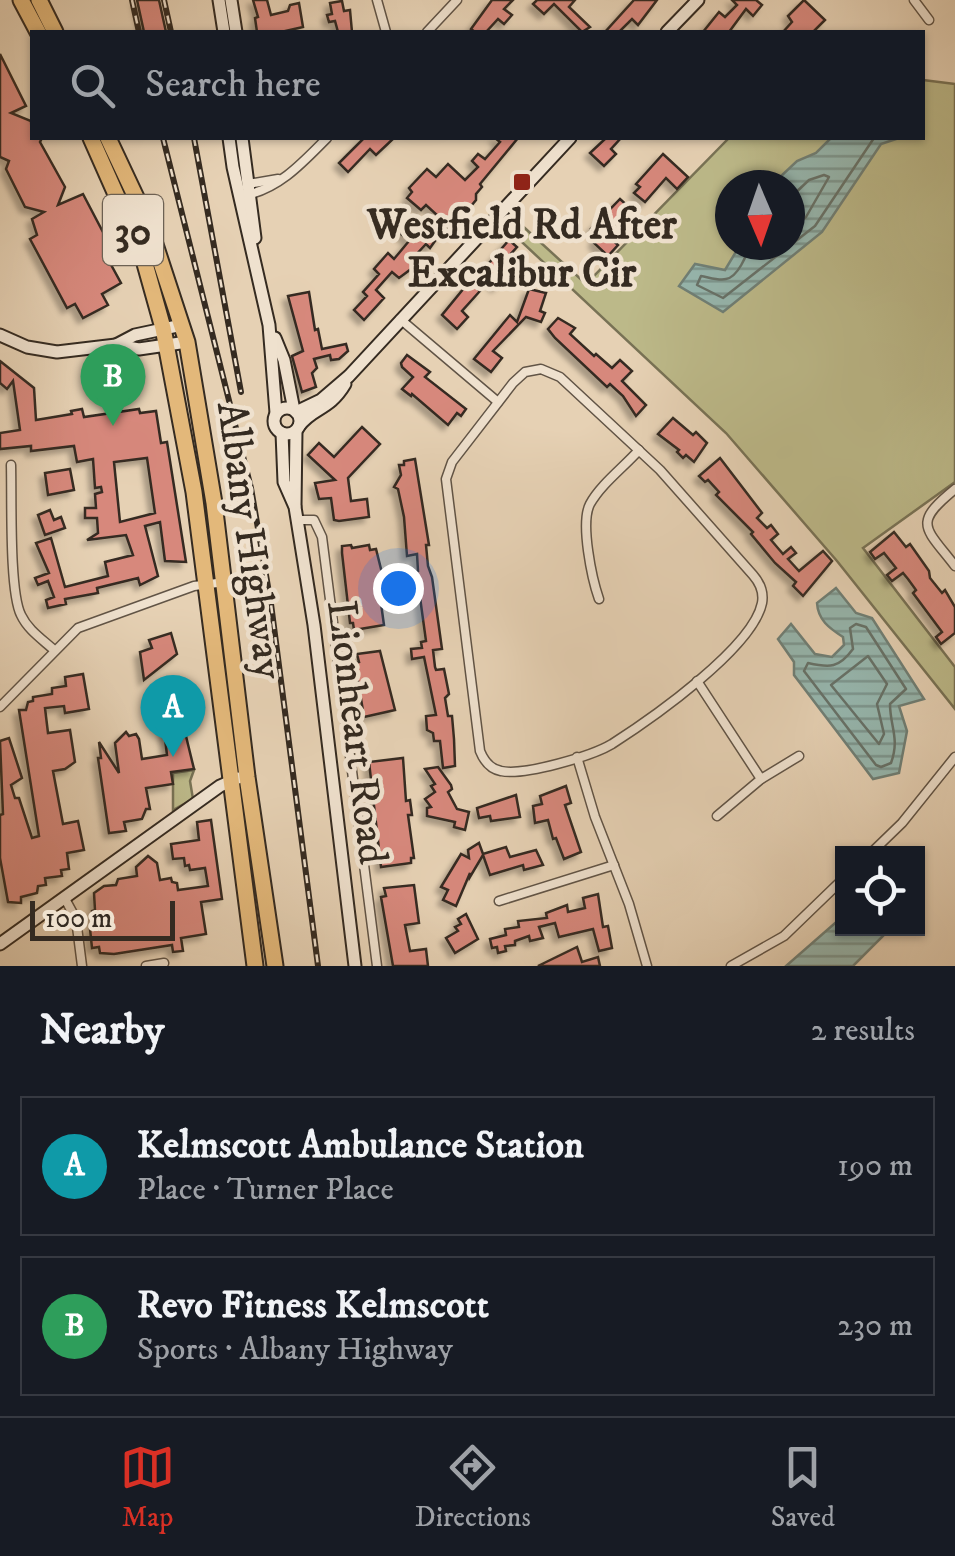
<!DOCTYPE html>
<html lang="en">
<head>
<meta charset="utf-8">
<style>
  body { margin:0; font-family:"IM FELL DW Pica",serif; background:#20242c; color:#f1f3f6 }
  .controls { position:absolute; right:30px; bottom:30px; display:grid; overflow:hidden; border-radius:0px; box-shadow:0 2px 8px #0004 }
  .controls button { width:90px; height:90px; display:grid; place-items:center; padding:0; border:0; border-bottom:2px solid #363941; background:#171b24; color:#f1f3f6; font:50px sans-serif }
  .compass { position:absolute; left:715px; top:170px; width:90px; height:90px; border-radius:50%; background:#171b24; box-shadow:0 2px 8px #0004; rotate:178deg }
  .scale { position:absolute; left:30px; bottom:25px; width:145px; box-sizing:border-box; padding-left:10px; border:5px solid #352b21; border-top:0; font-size:28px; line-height:35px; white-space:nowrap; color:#352b21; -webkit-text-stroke:8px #efe1ce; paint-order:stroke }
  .you { position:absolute; left:398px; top:588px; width:35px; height:35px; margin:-25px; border:8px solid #fff; border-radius:50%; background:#1a73e8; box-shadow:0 0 0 15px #1a73e833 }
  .badge { display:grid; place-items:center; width:65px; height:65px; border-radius:50%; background:#d93025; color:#fff; font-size:32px; font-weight:700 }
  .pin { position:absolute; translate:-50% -82px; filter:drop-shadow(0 2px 5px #0008) }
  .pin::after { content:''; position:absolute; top:52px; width:35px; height:30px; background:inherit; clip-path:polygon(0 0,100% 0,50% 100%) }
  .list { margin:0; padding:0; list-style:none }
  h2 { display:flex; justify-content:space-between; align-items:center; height:130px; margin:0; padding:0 40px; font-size:42px }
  h2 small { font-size:32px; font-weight:400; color:#9ea1a6 }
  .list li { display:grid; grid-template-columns:65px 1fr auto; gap:30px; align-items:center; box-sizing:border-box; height:140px; margin:0 20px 20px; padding:0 20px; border:2px solid #363941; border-radius:0px }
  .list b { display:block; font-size:38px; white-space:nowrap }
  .list p { margin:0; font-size:32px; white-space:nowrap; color:#9ea1a6 }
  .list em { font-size:32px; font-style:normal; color:#9ea1a6 }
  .icon { flex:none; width:55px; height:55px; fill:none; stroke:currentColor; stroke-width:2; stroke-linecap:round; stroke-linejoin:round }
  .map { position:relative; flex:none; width:955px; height:966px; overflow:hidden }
  .search { position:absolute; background:#171b24; box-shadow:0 2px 8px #0004; left:30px; right:30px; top:30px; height:110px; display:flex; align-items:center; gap:25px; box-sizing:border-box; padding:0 35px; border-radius:0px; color:#9ea1a6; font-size:38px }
  .sheet { height:450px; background:#171b24 }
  nav { display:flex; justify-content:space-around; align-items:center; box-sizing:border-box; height:140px; border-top:2px solid #363941; background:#171b24; font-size:28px; color:#9ea1a6 }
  nav a { display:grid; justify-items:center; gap:5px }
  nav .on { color:#d93025 }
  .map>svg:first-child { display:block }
</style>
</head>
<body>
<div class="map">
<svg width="955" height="966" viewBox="0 0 955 966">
  <defs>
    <pattern id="water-rules" width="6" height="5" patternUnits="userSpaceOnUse" patternTransform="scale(2.5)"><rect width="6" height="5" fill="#96b7af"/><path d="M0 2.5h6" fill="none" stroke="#7b958e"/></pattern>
    <filter id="shadow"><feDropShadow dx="-5" dy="5" stdDeviation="2.5" flood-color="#0004"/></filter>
  </defs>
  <rect width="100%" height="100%" fill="#e6d1b4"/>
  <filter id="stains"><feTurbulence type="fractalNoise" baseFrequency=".002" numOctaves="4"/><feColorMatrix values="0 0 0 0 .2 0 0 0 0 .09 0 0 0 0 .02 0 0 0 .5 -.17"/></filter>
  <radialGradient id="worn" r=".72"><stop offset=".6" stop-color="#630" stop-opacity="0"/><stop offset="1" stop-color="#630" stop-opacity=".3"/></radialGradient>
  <g fill="#bcb989" stroke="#787255" stroke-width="2.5" fill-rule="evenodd">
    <path d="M923,80l32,4v398l-92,66 92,119v42l-118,-148 -111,-128 -217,-203 7,-10 70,64 143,-146h193zM730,185h60v60h-60z"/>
    <path d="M194,770l-4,11 3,18 -20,11v-37z"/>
  </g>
  <g fill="url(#water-rules)" stroke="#6f7f76" stroke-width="2.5">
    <path d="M831,138h68l-18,6 -59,88 -99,80 -44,-26 16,-22 30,6 15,-25h50v-60h-40l3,-6h25l19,-18 19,-8z"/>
    <path d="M836,588l20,25 16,5 52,81 -25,7 8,25 -8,42 -26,6 -79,-104v-13l-16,-23 13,-15 24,30 17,3 12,-12 -1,-8c-14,-9 -25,-17 -26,-34z"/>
    <path d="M842,917v11l48,1 -37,37h-67z"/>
  </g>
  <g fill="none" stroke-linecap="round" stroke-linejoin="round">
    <g stroke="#667168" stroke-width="2.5">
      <path d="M790,198l19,-18 15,-5 5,2 -23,40 -16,12"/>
      <path d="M749,245c-2,10 -11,32 -23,34 -7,2 -18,-2 -25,-3l-4,9 26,13 92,-72 59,-88"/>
      <path d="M856,624l10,3 40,62 -16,15c0,23 10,34 1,59l-10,4 -5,-2 -72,-94 4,-8c22,5 31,5 45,-14l-3,-21z"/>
      <path d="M868,656l19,28 -10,20 7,30 -5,10 -48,-59z"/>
    </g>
  </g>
  <g fill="#d7887c" stroke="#352b21" stroke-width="2.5" fill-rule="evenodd" filter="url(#shadow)">
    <path d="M137,0h22l7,32h-22z"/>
    <path d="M253,0h14l4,15 17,-4 2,-6 9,-2 4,24 -22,5h-24l-2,-14 3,-1z"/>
    <path d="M492,0h21l-9,9 8,6 -8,9 -6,-5 -12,13h-11l-4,-3z"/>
    <path d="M537,0h38l-6,7 21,20 -8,5 -28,-28 -10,10 -11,-10z"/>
    <path d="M634,0h23l-19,25 -6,-6 -13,13h-14z"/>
    <path d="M732,0h24l6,5 -9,11 -7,-7 -17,23h-26l16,-20 6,5 12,-12z"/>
    <path d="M804,0l21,20 -12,12h-30l9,-10 -4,-6z"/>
    <path d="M342,1l2,10 6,-1 2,22h-14l-3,-11 -6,1 -2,-7 5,-1 -2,-11z"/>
    <path d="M0,54l26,52 -15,7 20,8 1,17h10l-2,4 25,45 -7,18 25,-11 33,63 -7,4 12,22 -19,11 6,11 -25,13 -8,-14 -8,4 -37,-69 7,-4 -5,-16 12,-7 -19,-5 -19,-38 3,-8 -9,-4z"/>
    <path d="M364,138h30l-18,17 -6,-6 -22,23 -9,-9z"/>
    <path d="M495,138h23l-38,46 2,3 -6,7v6l-24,29 -5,-5 -17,24 -4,-4 -12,13 4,4 -7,8 -12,9 -7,-6 -16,18 8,8 -20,22 -10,-10 13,-14 -4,-4 16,-18 -5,-5 14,-16 6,6 15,-18 -17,-15 5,-6 10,9 8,-8 9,8 13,-14 -11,-10 -5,5 -14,-12 5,-6 -3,-4 18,-19 9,8 12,-13 17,16 13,-13 -6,-6 6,-7 7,5 15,-17z"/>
    <path d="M606,138h15l-10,11 5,5 -12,12 -14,-13z"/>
    <path d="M663,154l25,23 -11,12 -11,-11 -21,24 -11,-9 6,-6 -4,-3z"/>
    <path d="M620,199l10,9 -19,20 5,4 -6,6 8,7 -10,11 -14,-13 3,-9 -6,-5z"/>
    <path d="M509,240l8,7 -19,21 9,8 -11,11 -13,-17z"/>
    <path d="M469,282l11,9 -18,20 6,6 -11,12 -15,-14z"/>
    <path d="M529,289l17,4 -6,18 5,2 -4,9 -15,-5 -33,34 9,7 -11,14 -17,-13 36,-44 7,7z"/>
    <path d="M309,292l6,38 3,-1 4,20 24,-5 2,7 -9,8 -8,1 -1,-5 -16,4 3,9 -5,5 4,14 -14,5 -10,-36 11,-5 -15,-55z"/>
    <path d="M558,318l17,10 -5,6 24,22 2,-2 16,14 8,-8 12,11 -10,10 24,24 -10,11 -13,-20 -13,-12 -3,3 -52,-49 -7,-9z"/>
    <path d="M407,355l23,17 -5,5 41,32 -5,7 -4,-3 -9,12 -36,-31 -1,2 -9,-7 11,-12 -11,-10 -1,-4z"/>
    <path d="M0,361l34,27 2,32 36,-6 -1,-3 11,-2 2,8 55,-8 1,4 16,-2 5,32 6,-1 19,120 -21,-1 -5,-39 -15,4 13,50 -18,9 -2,-7 -41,10 1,5 -33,6 1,5 -18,4 -2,-8 8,-3 -6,-16 -10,4 -3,-7 14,-5 -13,-30 15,-5 14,49 43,-11 -3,-14 28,-7 -7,-20 -39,5 11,-7 -1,-15h-12v-10h11l-1,-14 7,-2 -1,-5 -6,1 -2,-29 -16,3 -3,-16 -43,5v-5l-31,3v-16l20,-3 -7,-49 -6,8 -7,-6zM147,458l8,55 -35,9 -6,-60z"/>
    <path d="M673,418l20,17 3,-3 11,11 -13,19 -8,-7 -3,3 -6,-6 2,-2 -21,-16z"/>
    <path d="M362,427l18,17 -32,34 3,23 16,-2 2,18 -30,4 -5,-1 -3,-22 -12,1 -4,-16 20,-3 -27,-25 11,-12 15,14z"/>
    <path d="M720,458l42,55 -5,5 10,10 4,-3 7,9 -7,6 12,14 8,-7 5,6 -8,6 11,12 24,-20 9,10 -29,35 -10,-10 3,-4 -21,-19 -24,-29 2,-2 -37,-37 3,-3 -11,-12 -3,2 -6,-6z"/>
    <path d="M415,459l14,86h-3l2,21 4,11 10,72 -9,1 2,17 1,3 8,-1 5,25 -4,4 3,18h4l2,23 1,27 -12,2 -3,-27h-6l-1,-8 -6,-3 -1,-14 10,-1 -12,-58 -12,2 -1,-10 11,-1 -1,-6 5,-1 -7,-51 -7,1v-5l-6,1 -2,-14 14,-2 -1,-17 -10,2 -3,-39 -6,-28 -4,-2 7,-12 -2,-10h5v-4z"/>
    <path d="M70,469l4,21 -26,5 -3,-22z"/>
    <path d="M50,510l4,10 7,-3 4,11 -20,7 -7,-20z"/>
    <path d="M894,532l12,15 4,-3 19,27 1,7 12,15 3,-3 10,17v26l-14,11 -5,-7 6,-5 -29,-39 3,-3 -8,-11 -5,-6 -11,8 -5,-6 9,-7 -12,-15 -9,6 -5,-7z"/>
    <path d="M351,545l1,3 17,-3 1,5 6,-1 8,32 -6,1 6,43 -30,5 -1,-7h-3l-8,-70v-7z"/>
    <path d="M171,633l6,21 -33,26 -4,-28 12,-4 -3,-8z"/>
    <path d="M380,651l15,59 -31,7 -9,-54 4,-1 -2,-8z"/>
    <path d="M83,674l6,35 -24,4 -1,-7 -19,2 3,25 22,-3 5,32 -10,7 -12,2 10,53 15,-3 6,29 -17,3 2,16 -8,1 1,6 -17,2 1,7 -8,1 -1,7 -16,4v6l-13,-1 -8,-44v-43l3,-1 -3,-73 9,-3 13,40 -11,7 4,13h4l13,40 7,-2 -20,-126h7l2,-8 5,-1v-4l19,-3v-6l14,-2 -1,-9z"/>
    <path d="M184,728l10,41 -23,3 2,12 -27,4 4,21h-4l-4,10 -18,3 2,9 -17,2 -11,-75h3l-2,-16 20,31 -4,-30 11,-11 3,4 7,-2 3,5 3,20 25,-4 -3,-25z"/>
    <path d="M403,758l3,43 4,-1 2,15h-4l6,43h-3v5l-30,4 -12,-105z"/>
    <path d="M438,767l13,18 1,4 -4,3 9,17 12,3 -4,18 -11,-3 1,-5 -28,-6v-8l4,-1 -6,-8 10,-7 -4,-6 4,-2 -10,-15z"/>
    <path d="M566,786l5,17 -6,2 16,47 -17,7 -8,-21 -3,1 -5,-19 -13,3 -2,-17 9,-2 -2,-8z"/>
    <path d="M516,795l4,22 -29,4 -1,-5 -11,2 -2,-10z"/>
    <path d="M211,820l11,79 -21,3 5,32 -25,4 2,13 -10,1 -1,-7 -58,9 -14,-1 -1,-6 -7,1 -2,-19 4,-1 -2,-17 3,-1 -1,-17 10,-7 12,-1 2,-6 19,-3 -1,-9 12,-11 9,7 3,17 11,-2 1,4 5,1 1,7 30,-4 -3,-18 -15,2 -1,-5 -4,1 -1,-8 -11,1 -2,-15 28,-4 -2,-18z"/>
    <path d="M479,843l4,11 23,-7 4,10 26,-7 7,15 -19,5 -1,-5 -33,10 -7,-20 -13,22v-4l-14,33 -13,-6 5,-10 -7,-3 20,-33 8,4 -1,-8z"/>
    <path d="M414,885l5,38 -14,2 5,26 16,-2 2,17h-35l-12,-69 5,-1 -2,-8z"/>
    <path d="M598,894l5,33 5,-1 4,22 -13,3 -6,-22 -34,8 -4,-14 -16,4 4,11 -13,3 -1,-5 -14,5v4l-10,1 1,5 -8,2 -1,-6 -5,1 -2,-9 16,-4 -1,-6 14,-2 -1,-6 29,-3 -1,-5 21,-8 1,7 17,-4 -2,-10z"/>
    <path d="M466,914l12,25 -23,14 -9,-15 12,-7 -3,-4 6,-3 -3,-5z"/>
    <path d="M577,947l5,15 16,-5 2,9h-62z"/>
  </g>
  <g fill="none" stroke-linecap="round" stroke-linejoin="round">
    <defs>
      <g id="street">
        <path d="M377,0l9,32"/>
        <path d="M914,0l15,20"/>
        <path d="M427,32l30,-32"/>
        <path d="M248,184l30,-5"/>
        <path d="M247,195c34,-8 56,-33 80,-57"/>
        <path d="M400,319l98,83"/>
        <path d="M541,369l19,8 100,93 93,105c7,8 11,17 9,28 -9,45 -111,116 -150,141 -20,12 -88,32 -111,27 -11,-2 -17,-10 -21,-20l-34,-272 6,-17 61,-79 12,-11z"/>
        <path d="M11,465c1,32 -2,126 10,150 7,15 21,24 33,35"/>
        <path d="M955,489c-43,35 -30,38 0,77"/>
        <path d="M297,520h17l8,17 55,429"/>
        <path d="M599,599c-7,-20 -19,-76 -9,-95 11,-20 34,-37 49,-54"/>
        <path d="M697,681l64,98"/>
        <path d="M0,707l78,-79 116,-42 31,-4"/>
        <path d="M577,757l18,60 34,87 18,62"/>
        <path d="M717,816l44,-37 38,-23"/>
        <path d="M870,854l32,-31 53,-66"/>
        <path d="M64,897l12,22 6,47"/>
        <path d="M499,901l115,-36"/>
        <path d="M146,966l18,-3"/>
        <path d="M731,966l53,-30 58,-56"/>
      </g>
      <g id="secondary">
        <path d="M219,0l5,32"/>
        <path d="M231,0l5,32"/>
        <path d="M667,32l31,-32"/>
        <path d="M229,138l4,29 36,158 7,88"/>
        <path d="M242,138l13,100"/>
        <path d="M0,335l27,12 30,5 59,-7 23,4 48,-7"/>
        <path d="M275,338l9,22 10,50"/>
        <path d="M116,345l19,-10 47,-10"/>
        <circle cx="287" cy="421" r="13"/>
        <path d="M296,412l25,-12 28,-24 221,-238"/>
        <path d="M299,426c14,-19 30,-15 46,-42"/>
        <path d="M282,433l2,49 11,25 19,118 41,341"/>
        <path d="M295,506l1,-75"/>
        <path d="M0,944l220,-158 18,-8"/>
      </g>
      <g id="highway">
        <path d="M21,0l17,32"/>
        <path d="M39,0l16,32"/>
        <path d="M91,138l51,115 21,75 31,164 61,474"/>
        <path d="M108,138l40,85 39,119 27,161 33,274 28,189"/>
      </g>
    </defs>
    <use href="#street" stroke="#615446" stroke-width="11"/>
    <use href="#secondary" stroke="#352b21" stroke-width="15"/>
    <use href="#highway" stroke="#352b21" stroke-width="19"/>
    <use href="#street" stroke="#efe1ce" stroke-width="8"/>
    <use href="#secondary" stroke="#efe1ce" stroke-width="11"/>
    <use href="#highway" stroke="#e3b87a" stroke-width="15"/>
    <defs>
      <g id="rail">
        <path d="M132,0l7,32"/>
        <path d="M164,0l7,32"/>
        <path d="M163,138l88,350 20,116 47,362"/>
        <path d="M194,138l47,254"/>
      </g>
    </defs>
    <use href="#rail" stroke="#352b21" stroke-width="6"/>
    <use href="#rail" stroke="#efe1ce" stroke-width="2.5" stroke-dasharray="8" stroke-linecap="butt"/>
  </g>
  <rect fill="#8f2418" stroke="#efe1ce" stroke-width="4" x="512" y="172" width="20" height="20" rx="5"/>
  <g text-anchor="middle" stroke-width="9" stroke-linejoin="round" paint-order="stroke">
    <rect fill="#efe1ce" stroke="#6d6255" stroke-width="2.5" x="103" y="195" width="60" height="70" rx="8"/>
    <g font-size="40" font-weight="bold" fill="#352b21">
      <text x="133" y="244">30</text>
    </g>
    <g font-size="42" font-weight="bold" fill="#352b21" stroke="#efe1ce">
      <text x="522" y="238">Westfield Rd After<tspan x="522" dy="48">Excalibur Cir</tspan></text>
    </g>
    <g font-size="42" fill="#352b21" stroke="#efe1ce">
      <text transform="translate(252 540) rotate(82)" y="15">Albany Highway</text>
      <text transform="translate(359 732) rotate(83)" y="15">Lionheart Road</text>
    </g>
  </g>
  <rect width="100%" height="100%" filter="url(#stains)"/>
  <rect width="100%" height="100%" fill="url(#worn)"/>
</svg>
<div class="controls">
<button><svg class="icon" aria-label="locate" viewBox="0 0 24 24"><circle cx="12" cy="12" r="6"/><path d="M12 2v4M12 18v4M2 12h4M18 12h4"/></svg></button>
</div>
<svg class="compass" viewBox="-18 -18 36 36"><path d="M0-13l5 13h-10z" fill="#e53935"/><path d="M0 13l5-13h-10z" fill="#9ea1a6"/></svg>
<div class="scale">100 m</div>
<div class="you"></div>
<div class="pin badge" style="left:173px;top:757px;background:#0f9aa8">A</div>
<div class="pin badge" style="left:113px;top:426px;background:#2e9e5b">B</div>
<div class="search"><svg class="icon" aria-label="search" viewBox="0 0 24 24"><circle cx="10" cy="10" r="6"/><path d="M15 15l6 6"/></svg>Search here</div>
</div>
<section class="sheet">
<h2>Nearby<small>2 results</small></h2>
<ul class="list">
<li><span class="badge" style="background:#0f9aa8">A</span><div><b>Kelmscott Ambulance Station</b><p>Place · Turner Place</p></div><em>190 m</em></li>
<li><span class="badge" style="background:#2e9e5b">B</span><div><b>Revo Fitness Kelmscott</b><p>Sports · Albany Highway</p></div><em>230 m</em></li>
</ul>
</section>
<nav>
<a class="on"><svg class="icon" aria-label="map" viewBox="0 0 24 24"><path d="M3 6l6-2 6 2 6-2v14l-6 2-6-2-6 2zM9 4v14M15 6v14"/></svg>Map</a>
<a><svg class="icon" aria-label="directions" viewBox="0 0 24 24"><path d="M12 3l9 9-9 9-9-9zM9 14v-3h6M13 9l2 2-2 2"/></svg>Directions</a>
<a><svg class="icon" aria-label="saved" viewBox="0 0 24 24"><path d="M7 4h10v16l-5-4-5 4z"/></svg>Saved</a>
</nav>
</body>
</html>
